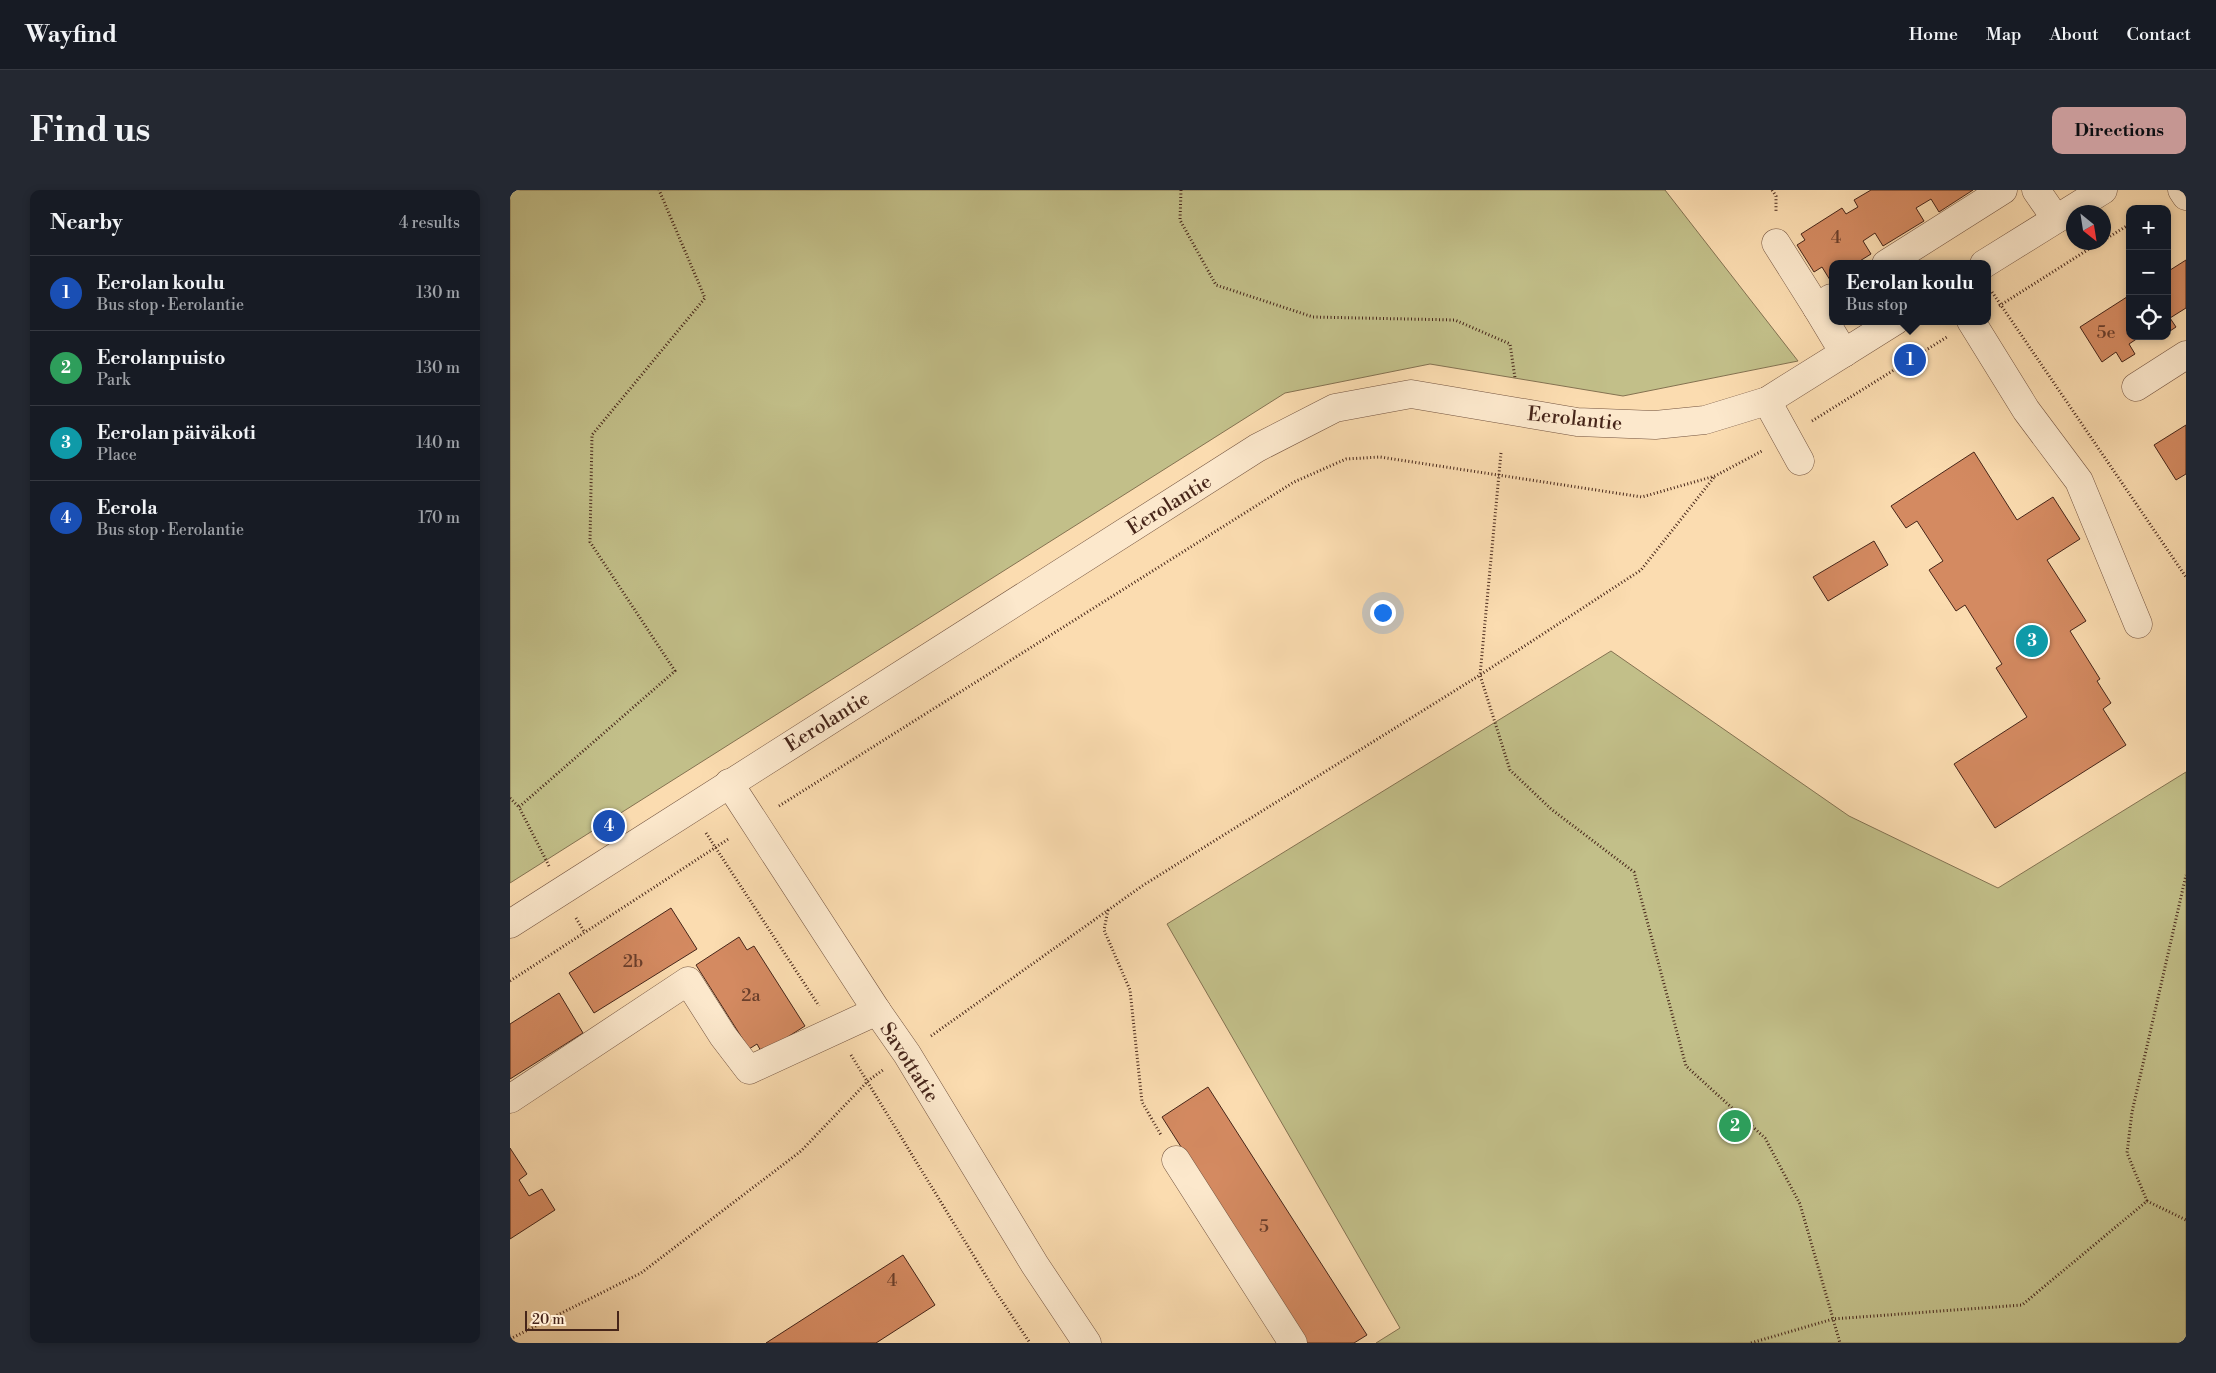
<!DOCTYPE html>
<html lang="en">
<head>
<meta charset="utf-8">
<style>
  body { margin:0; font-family:"Libre Bodoni",serif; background:#242831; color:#f1f3f6 }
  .controls { position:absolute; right:15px; top:15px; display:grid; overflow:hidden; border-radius:10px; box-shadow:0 2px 8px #0003 }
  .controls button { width:45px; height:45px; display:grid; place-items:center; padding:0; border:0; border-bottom:1px solid #363941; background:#171b24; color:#f1f3f6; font:25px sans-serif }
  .compass { position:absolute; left:1556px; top:15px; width:45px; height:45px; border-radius:50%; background:#171b24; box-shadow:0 2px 8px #0003; rotate:150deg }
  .scale { position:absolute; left:15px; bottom:12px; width:94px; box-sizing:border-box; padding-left:5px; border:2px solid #462519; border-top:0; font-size:14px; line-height:18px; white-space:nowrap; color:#462519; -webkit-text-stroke:4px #fce8cc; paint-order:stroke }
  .you { position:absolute; left:872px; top:422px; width:18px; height:18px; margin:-12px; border:4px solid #fff; border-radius:50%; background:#1a73e8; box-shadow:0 0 0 8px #1a73e833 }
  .badge { display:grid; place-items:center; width:32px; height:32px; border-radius:50%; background:#c59692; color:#fff; font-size:16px; font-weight:700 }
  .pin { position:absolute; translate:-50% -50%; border:2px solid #fff; box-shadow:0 1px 5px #0006 }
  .popup { position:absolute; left:1319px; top:70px; width:162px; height:65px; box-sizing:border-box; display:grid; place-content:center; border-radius:10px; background:#171b24; filter:drop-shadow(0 1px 4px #0005); font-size:16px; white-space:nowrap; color:#9ea1a6 }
  .popup b { font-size:19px; color:#f1f3f6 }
  .popup::after { content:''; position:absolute; left:50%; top:100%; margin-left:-10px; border:10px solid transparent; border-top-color:#171b24 }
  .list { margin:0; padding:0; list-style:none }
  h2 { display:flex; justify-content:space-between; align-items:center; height:65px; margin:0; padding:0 20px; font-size:21px }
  h2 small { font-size:16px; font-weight:400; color:#9ea1a6 }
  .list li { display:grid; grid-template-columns:32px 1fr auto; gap:15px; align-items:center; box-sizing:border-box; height:75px; padding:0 20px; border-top:1px solid #363941 }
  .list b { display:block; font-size:19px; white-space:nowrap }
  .list p { margin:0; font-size:16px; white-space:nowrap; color:#9ea1a6 }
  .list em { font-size:16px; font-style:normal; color:#9ea1a6 }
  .icon { flex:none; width:28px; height:28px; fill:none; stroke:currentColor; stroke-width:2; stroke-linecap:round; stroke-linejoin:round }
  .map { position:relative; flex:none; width:1676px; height:1153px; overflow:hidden; border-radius:10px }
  header { display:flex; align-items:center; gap:30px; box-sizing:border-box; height:70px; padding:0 25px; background:#171b24; border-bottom:1px solid #363941 }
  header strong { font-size:24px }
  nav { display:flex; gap:28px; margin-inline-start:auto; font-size:18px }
  .intro { display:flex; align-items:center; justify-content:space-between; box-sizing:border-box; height:120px; padding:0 30px }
  h1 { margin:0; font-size:35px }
  .button { padding:12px 22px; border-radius:10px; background:#c59692; color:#111; font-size:18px; font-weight:700 }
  main { display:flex; gap:30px; padding:0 30px }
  aside { flex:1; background:#171b24; border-radius:10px; box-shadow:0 2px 8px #0003 }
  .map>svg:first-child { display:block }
</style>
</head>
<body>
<header>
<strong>Wayfind</strong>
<nav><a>Home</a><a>Map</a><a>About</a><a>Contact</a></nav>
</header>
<div class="intro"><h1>Find us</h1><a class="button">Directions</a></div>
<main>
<aside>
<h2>Nearby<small>4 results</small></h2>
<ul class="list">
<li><span class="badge" style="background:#1a4fb4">1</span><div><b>Eerolan koulu</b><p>Bus stop · Eerolantie</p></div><em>130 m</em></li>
<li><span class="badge" style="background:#2e9e5b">2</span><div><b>Eerolanpuisto</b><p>Park</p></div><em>130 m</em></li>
<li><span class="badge" style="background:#0f9aa8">3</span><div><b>Eerolan päiväkoti</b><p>Place</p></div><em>140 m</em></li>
<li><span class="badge" style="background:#1a4fb4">4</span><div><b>Eerola</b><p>Bus stop · Eerolantie</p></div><em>170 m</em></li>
</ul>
</aside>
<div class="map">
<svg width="1676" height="1153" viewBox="0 0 1676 1153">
  <rect width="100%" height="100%" fill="#fbdcb0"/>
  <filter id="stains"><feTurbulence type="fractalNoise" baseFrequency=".004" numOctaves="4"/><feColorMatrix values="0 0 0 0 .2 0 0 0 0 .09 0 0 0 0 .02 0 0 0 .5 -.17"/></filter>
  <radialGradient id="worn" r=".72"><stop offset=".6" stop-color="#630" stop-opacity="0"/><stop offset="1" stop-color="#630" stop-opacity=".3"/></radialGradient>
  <g fill="#c2bf89" stroke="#847251">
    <path d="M0,0h1155l133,171 -175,35 -193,-32 -145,29 -775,490z"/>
    <path d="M1101,461l238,165 149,72 188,-116v571h-810l24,-15 -233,-404z"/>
  </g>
  <g fill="#d48a61" stroke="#462519">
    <path d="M1361,0h102l-34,22 -8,-13 -15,9 8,13 -41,25 -8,-13 -12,8 8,13 -16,10h-23v14l-2,2 -8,-13 -8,5 -17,-27 8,-5 -4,-6 41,-26 4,6 12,-7 -4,-7z"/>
    <path d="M1676,70v48l-16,10 6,9 -9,6v-61z"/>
    <path d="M1620,105v41h11l-12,8 6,10 -13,8 -6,-10 -14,10 -22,-35z"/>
    <path d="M1676,235v49l-10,6 -22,-35z"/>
    <path d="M1464,262l43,68 36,-23 27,42 -33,21 39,61 -16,10 30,48 -3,2 14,22 -8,6 23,36 -131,83 -41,-64 73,-47 -31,-49 6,-4 -37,-59 -9,6 -27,-41 14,-9 -26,-40 -11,7 -15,-22z"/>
    <path d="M1364,351l14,24 -60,36 -15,-24z"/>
    <path d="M161,718l26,41 -103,64 -25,-40z"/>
    <path d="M229,747l8,13 7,-4 51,80 -43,27 -5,-9 -8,5 -53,-84z"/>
    <path d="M49,803l24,40 -73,46v-55z"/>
    <path d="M698,897l159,248 -13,8h-48l-144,-226z"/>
    <path d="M0,958l17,26 -8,6 10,16 13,-7 13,21 -45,29z"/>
    <path d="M393,1065l32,50 -59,38h-110z"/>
  </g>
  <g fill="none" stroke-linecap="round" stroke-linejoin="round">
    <defs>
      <g id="minor">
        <path d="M1526,0l20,29"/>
        <path d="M1672,0l4,6"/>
        <path d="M1266,53l41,65"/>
        <path d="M1376,74l117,-74"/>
        <path d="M1474,74l119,-74"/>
        <path d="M1321,108l-14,10 27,45"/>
        <path d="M1461,131l55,89 53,71 59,143"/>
        <path d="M1626,197l50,-32"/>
        <path d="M1257,211l33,60"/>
        <path d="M219,593l148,228 30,43 128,211 52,78"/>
        <path d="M0,734l747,-476 78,-40 76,-14 166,28 78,3 50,-5 62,-19 128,-80"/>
        <path d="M0,909l178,-118 35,55 26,34 128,-59"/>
        <path d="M666,970l117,183"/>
      </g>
    </defs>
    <use href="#minor" stroke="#73533f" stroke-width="29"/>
    <g stroke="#462519" stroke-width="3" stroke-dasharray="1 2.5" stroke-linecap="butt">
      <path d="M671,0l-1,30 36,65 97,32 142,3 55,24 5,34"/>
      <path d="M1262,0l4,6v17"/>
      <path d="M1594,50l26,-16"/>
      <path d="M1482,102l194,285"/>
      <path d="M1489,116l101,-64"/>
      <path d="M1302,231l135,-84"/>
      <path d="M991,263l-21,222 30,95 41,39 83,63 52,194 79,72 35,66 40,139"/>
      <path d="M0,608l9,9"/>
      <path d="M269,616l515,-324 52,-23 34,-2 262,40 73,-21 47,-25"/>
      <path d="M196,643l113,173"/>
      <path d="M39,676l-30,-59 156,-136 -85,-129 2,-107 113,-137 -46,-108"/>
      <path d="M598,720l-4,20 26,60 12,112 19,33"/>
      <path d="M66,728l9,15"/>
      <path d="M0,791l220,-143"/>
      <path d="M421,846l211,-150 338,-211 161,-105 74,-94"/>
      <path d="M341,865l143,234 36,54"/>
      <path d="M1637,1011l-20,-48 5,-41 54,-237"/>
      <path d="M0,1149l131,-66 160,-122 68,-71 14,-10"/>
      <path d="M1241,1153l82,-24 189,-14 125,-104 39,19"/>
    </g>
    <use href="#minor" stroke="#fce8cc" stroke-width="28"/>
  </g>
  <g text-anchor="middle" stroke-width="4" stroke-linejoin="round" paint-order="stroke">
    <g font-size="18" fill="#6a3e2b">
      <text x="1326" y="53">4</text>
      <text x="1596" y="148">5e</text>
      <text x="123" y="777">2b</text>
      <text x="241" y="811">2a</text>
      <text x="754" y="1042">5</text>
      <text x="382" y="1096">4</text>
    </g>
    <g font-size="20" fill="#462519" stroke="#fce8cc">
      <text transform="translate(1065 228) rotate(6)" y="7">Eerolantie</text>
      <text transform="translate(659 314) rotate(-32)" y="7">Eerolantie</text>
      <text transform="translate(317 531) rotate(-32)" y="7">Eerolantie</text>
      <text transform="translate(400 872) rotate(57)" y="7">Savottatie</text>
    </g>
  </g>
  <rect width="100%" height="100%" filter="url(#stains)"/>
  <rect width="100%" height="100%" fill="url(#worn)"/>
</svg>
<div class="controls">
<button>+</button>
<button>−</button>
<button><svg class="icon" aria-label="locate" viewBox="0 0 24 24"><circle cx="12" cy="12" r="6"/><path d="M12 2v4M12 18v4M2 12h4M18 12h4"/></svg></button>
</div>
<svg class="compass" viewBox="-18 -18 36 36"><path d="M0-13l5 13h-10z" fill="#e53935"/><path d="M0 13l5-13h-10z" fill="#9ea1a6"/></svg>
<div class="scale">20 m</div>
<div class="you"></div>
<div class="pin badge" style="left:1400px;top:170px;background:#1a4fb4">1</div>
<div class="popup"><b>Eerolan koulu</b>Bus stop</div>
<div class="pin badge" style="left:1225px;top:936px;background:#2e9e5b">2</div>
<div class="pin badge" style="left:1522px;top:451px;background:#0f9aa8">3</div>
<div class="pin badge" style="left:99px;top:636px;background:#1a4fb4">4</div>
</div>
</main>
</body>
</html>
